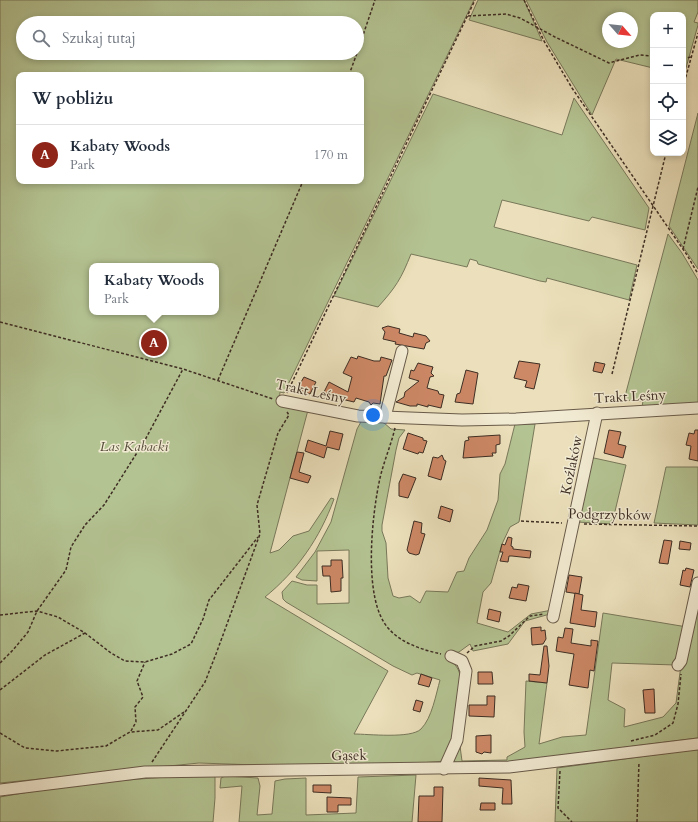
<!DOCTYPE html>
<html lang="pl">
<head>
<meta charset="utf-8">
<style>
  body { margin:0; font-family:Cardo,serif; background:#f2f2f3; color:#1f2937 }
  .controls { position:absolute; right:12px; top:12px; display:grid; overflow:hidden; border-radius:8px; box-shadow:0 2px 6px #0003 }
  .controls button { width:36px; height:36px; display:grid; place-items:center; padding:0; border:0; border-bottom:1px solid #e0e1e3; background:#fff; color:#1f2937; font:20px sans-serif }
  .compass { position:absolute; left:602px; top:12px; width:36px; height:36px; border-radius:50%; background:#fff; box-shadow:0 2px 6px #0003; rotate:117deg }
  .you { position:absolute; left:373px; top:415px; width:14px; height:14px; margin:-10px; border:3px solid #fff; border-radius:50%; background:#1a73e8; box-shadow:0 0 0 6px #1a73e833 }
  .badge { display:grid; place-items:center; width:26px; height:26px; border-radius:50%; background:#8f2418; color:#fff; font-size:13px; font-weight:700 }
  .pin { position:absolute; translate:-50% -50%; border:2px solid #fff; box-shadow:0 1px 4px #0006 }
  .popup { position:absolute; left:89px; top:263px; width:130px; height:52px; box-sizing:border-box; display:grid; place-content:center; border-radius:8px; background:#fff; filter:drop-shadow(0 1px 3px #0005); font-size:13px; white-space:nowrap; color:#747a83 }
  .popup b { font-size:15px; color:#1f2937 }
  .popup::after { content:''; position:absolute; left:50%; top:100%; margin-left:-8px; border:8px solid transparent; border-top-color:#fff }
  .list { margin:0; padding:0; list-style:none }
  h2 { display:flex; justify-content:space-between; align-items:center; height:52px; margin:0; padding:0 16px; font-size:17px }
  h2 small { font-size:13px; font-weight:400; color:#747a83 }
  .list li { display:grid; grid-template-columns:26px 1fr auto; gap:12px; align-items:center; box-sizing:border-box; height:60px; padding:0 16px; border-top:1px solid #e0e1e3 }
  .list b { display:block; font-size:15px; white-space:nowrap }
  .list p { margin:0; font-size:13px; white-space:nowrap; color:#747a83 }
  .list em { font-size:13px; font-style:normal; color:#747a83 }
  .icon { flex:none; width:22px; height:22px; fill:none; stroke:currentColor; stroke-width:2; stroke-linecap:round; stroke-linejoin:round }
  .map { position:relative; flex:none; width:698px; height:822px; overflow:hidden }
  .search { position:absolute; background:#fff; box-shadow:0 2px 6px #0003; left:16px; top:16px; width:348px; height:44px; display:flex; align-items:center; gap:10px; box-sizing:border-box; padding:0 14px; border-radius:22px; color:#747a83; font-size:15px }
  .panel { position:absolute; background:#fff; box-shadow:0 2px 6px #0003; left:16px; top:72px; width:348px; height:112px; border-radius:8px }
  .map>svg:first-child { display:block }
</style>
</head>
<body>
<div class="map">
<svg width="698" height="822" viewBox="0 0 698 822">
  <rect width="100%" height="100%" fill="#ebe0bb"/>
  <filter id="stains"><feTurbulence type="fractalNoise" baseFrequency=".005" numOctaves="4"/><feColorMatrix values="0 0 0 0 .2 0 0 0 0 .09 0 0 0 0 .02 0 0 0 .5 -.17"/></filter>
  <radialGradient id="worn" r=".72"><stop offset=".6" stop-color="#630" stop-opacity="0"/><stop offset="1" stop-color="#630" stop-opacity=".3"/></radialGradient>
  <g fill="#b4c392" stroke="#78785a" fill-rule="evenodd">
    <path d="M0,0h474l-190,393 -4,-1 -1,12 29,6 -38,143 9,-3 14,-14 16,-5 22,-33 3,1c-14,39 -37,72 -69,98l123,74 -34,63c14,0 57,5 67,-5 11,-11 15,-35 19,-49l-23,-7 -5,2 -19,-9 -107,-64 -3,-3 -1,-7 10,-11 15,4h10v19l32,-1v-53l-32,1v30l-15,-1 -6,-3 19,-25 16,-30 26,-93 5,-9 21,2 8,7 14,1 -6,8 -3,12 -14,75v6l4,12 2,35 5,18 6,2 11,-2 10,7 6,-12 22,1 9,-20 7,-1 5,-13 18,-28 11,-30 2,-26 5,-10 10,-40h20l-16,98 -9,5 -8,17 -11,39 -8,9 -6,31 31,9 23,-18 21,-4 -2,4 -25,7 -17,23 -35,7 -3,-7 -11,8 -5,1 -3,8c24,16 1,78 -6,100l-25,2 -163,2 -58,-2 -199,20zM23,23h334v30h-334zM19,75h342v106h-342zM92,266h124v46h-124z"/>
    <path d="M478,0h46l18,41 -73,-21z"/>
    <path d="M526,0h172v12l-4,10 4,1v2l-14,50 -1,-60h-30v53l-37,-9 -24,56 -45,-73zM608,18h24v24h-24z"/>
    <path d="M433,94l129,41 12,-37 75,110 -4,22 -53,-13 -3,4 -87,-21 -8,27 143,38 -8,35 -82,-22 -1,4 -6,-1 -62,-17 -1,-3 -7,-2 -3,8 -56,-13c-10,25 -15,33 -33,53l-44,-11z"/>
    <path d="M698,113v156l-29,-43z"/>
    <path d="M668,234l14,19 16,27v125l-56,2 1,-6 -19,-1z"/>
    <path d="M594,458l32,7 -14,59 -35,-2 12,-60z"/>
    <path d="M666,467h32v58l-44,-2z"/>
    <path d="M698,592v146l-190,24 -52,1 -3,-4 7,-13 2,15 45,-1v-3l18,-10 -1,-15 2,-51 21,2 -8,61 23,-7 24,-2 17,-122 84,14 -11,38 -64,-2 -4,37 17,9 -1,18 39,-10 13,-14 5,-38z"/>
    <path d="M698,749v73h-143l2,-54z"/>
    <path d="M215,775v23l-2,24h-213v-25c71,-13 143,-20 215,-22z"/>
    <path d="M416,775l-4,47h-173l3,-36 -22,2 1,-10 4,-2 33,2 2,8 -3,29 15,-1 3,-33 10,-2 21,-1v37l50,-2 2,-36z"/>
  </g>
  <g fill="#cd8866" stroke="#3d2d23">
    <path d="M388,326l12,3 -1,4 14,4 1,-4 12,3 4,5 -4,2 -2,6 -29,-5 1,-2 -13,-3 2,-7 -3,-4z"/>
    <path d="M358,356l16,5h6l1,-4 11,3 -6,16h-2l-4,28 -7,-1 -2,2 -2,-3 -13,-4 -2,4 -17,-4 -13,-6 5,-10 19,10 4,-15 -9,-4 8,-16 6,2z"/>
    <path d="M519,361l21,3 -6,25 -9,-2 2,-6 -13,-3z"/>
    <path d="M595,362l10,2 -3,9 -9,-2z"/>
    <path d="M418,363l15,4 -2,6 3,3 -4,1 -3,11 11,3 1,3 5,1 -3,13 -13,-3v2l-11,-3v2h-7l-14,-4 8,-5 1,-5 14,-11 -10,-3 2,-8 3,1z"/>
    <path d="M466,370l12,3 -5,31 -18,-2 2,-8 3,-1z"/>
    <path d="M304,377l12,5 -6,12 -13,-5z"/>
    <path d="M609,430l12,2 -3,12 8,2 -3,12 -19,-5z"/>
    <path d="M695,430h3v31l-9,-2 2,-13 -5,-1 3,-12 5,1z"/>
    <path d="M330,431l13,3 -4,16 -12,-3 -3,11 -19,-7 3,-11 18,6z"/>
    <path d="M408,433l15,5v2l4,1 -4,12 -4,-1 -1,2 -15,-5z"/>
    <path d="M500,435v9l-4,1v8h-4l1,3 -30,2 2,-17 4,-1 -1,-3z"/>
    <path d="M297,452l7,1 -5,19 12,4 -3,7 -18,-5z"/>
    <path d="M442,455l2,5 2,1 -5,19 -13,-4 5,-19 5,1z"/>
    <path d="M403,474l13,4 -8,20 -9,-2v-13z"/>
    <path d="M441,506l12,4 -3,12 -12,-4z"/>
    <path d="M414,521l8,2 -1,10 4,1 -6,20 -3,1 -7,-2 -2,-3z"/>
    <path d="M508,537l4,1 -1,8 2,1v2l18,2 -1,7 -18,-2h-3l-1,6 -8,-1 3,-9h-3l2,-8 3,1z"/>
    <path d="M664,540l8,1 -4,23 -9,-1z"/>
    <path d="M680,541l11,2 -1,7 -11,-1z"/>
    <path d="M331,560h11l1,18h-2v13l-10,1 -1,-16h-7l-1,-10h9z"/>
    <path d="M686,568l8,2 -4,17 -10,-2 3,-15 2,1z"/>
    <path d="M569,575l13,2 -3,17 -13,-2z"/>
    <path d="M518,584l11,2 -3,15 -17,-3 3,-11 5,1z"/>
    <path d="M575,593l8,2 -2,15 16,2 -2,15 -25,-4z"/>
    <path d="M489,609l12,3 -2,10 -12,-3z"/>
    <path d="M541,627v4l4,-1 1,9 -3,5 -11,1 -1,-17z"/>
    <path d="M565,628l8,1 -2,14 20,3v-6l7,1 -4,30 -4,-1 -2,18 -19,-3 5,-31 -18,-3 2,-14 5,1z"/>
    <path d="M544,646h3l2,20 -2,17 -18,-2v-7l11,1z"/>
    <path d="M478,672h14l1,12h-15z"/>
    <path d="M421,674l11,4 -3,9 -11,-3z"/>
    <path d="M654,689l1,24h-10l-2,-23z"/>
    <path d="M487,696h8l-1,21 -25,-1v-11h18z"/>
    <path d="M416,700l7,2 -3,10 -7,-2z"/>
    <path d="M491,735v18l-7,-1 -2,2 -6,-2v-16z"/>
    <path d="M479,778l32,2 1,24h-10l1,-16 -24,-2z"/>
    <path d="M313,785h18v8l-18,-1z"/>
    <path d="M434,787h9l-1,35h-24l1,-26h15z"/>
    <path d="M327,797l24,1v7h-13v7h-11z"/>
    <path d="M481,803h14v7h-15z"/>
  </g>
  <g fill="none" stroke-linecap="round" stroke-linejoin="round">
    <defs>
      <g id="minor">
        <path d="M282,401l76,15 104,4 54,-1 182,-11"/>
        <path d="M385,417l17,-66"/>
        <path d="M553,617l44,-204"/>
        <path d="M678,665l3,-4 17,-78"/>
        <path d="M444,769l13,-29 9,-69 -4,-10 -11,-5"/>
        <path d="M0,790l145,-18 364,-5 189,-23"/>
      </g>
    </defs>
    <use href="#minor" stroke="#685a49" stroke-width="13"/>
    <g stroke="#3d2d23" stroke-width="1.5" stroke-dasharray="3 2" stroke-linecap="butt">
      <path d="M524,0l20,41 28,47 115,167 11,19"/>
      <path d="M468,16l38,-2 14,4 35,19 54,26 31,-8 13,1"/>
      <path d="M357,53l18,-53"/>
      <path d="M683,59l8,-2"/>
      <path d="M349,75l8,-22"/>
      <path d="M683,87l15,-54"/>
      <path d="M683,249l15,-62"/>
      <path d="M0,322l183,47 90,30"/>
      <path d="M612,374l54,-221"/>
      <path d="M218,380l85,-199"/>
      <path d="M287,393l188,-393"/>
      <path d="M395,428c-4,17 -11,33 -15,50 -8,36 -18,123 9,151 12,14 34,21 52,25"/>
      <path d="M521,521l41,2"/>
      <path d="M584,524l114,2"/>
      <path d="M0,615l37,-4 21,6 27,16 26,20 14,8 20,1 27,-8 19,-10 12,-25 6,-19 49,-63"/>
      <path d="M467,653l8,-7 26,-5 8,-5 21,-20 14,-2"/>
      <path d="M0,663l13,-13 15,-18 9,-21 29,-41 5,-23 14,-22 19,-20 41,-65 38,-71"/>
      <path d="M0,690l45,-35 40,-22"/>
      <path d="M131,731l5,-9 -1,-15 8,-10 -6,-16 8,-19"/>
      <path d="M0,733l25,15 32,3 49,-5 24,-14 28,-2 26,-18"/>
      <path d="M631,741l24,-6 18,-12 5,-19 3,-30"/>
      <path d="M152,762l53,-80 11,-28 44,-120 -3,-29 21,-72 11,-18 -2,-3"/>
      <path d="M560,771l-2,37 14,14"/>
      <path d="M637,822l2,-60"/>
    </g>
    <use href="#minor" stroke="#f2ebd3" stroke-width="11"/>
  </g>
  <g text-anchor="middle" stroke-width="3" stroke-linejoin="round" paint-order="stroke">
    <g font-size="14" fill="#3d2d23" stroke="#f2ebd3">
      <text transform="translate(311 391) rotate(12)" y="5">Trakt Leśny</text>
      <text transform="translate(630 396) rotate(-3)" y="5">Trakt Leśny</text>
      <text transform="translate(571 465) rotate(-78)" y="5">Koźlaków</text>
      <text transform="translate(610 514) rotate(1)" y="5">Podgrzybków</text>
      <text transform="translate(349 755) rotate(-1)" y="5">Gąsek</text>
    </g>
    <g font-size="14" font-style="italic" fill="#554b39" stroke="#f2ebd3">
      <text x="134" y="451">Las Kabacki</text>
    </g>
  </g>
  <rect width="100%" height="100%" filter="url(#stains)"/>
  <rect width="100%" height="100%" fill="url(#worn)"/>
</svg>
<div class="controls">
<button>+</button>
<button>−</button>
<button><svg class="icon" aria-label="locate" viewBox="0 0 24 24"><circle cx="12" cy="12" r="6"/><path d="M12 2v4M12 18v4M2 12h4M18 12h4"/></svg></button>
<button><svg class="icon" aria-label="layers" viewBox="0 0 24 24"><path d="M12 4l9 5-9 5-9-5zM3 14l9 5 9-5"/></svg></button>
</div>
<svg class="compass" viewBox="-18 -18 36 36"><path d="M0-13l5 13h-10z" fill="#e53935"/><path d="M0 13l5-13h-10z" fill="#747a83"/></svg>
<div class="you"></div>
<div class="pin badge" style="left:154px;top:343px">A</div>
<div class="popup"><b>Kabaty Woods</b>Park</div>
<div class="search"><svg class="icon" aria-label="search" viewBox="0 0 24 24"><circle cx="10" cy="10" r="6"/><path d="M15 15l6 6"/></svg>Szukaj tutaj</div>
<section class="panel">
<h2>W pobliżu<small></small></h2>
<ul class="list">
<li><span class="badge">A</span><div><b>Kabaty Woods</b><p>Park</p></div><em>170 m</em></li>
</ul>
</section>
</div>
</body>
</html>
